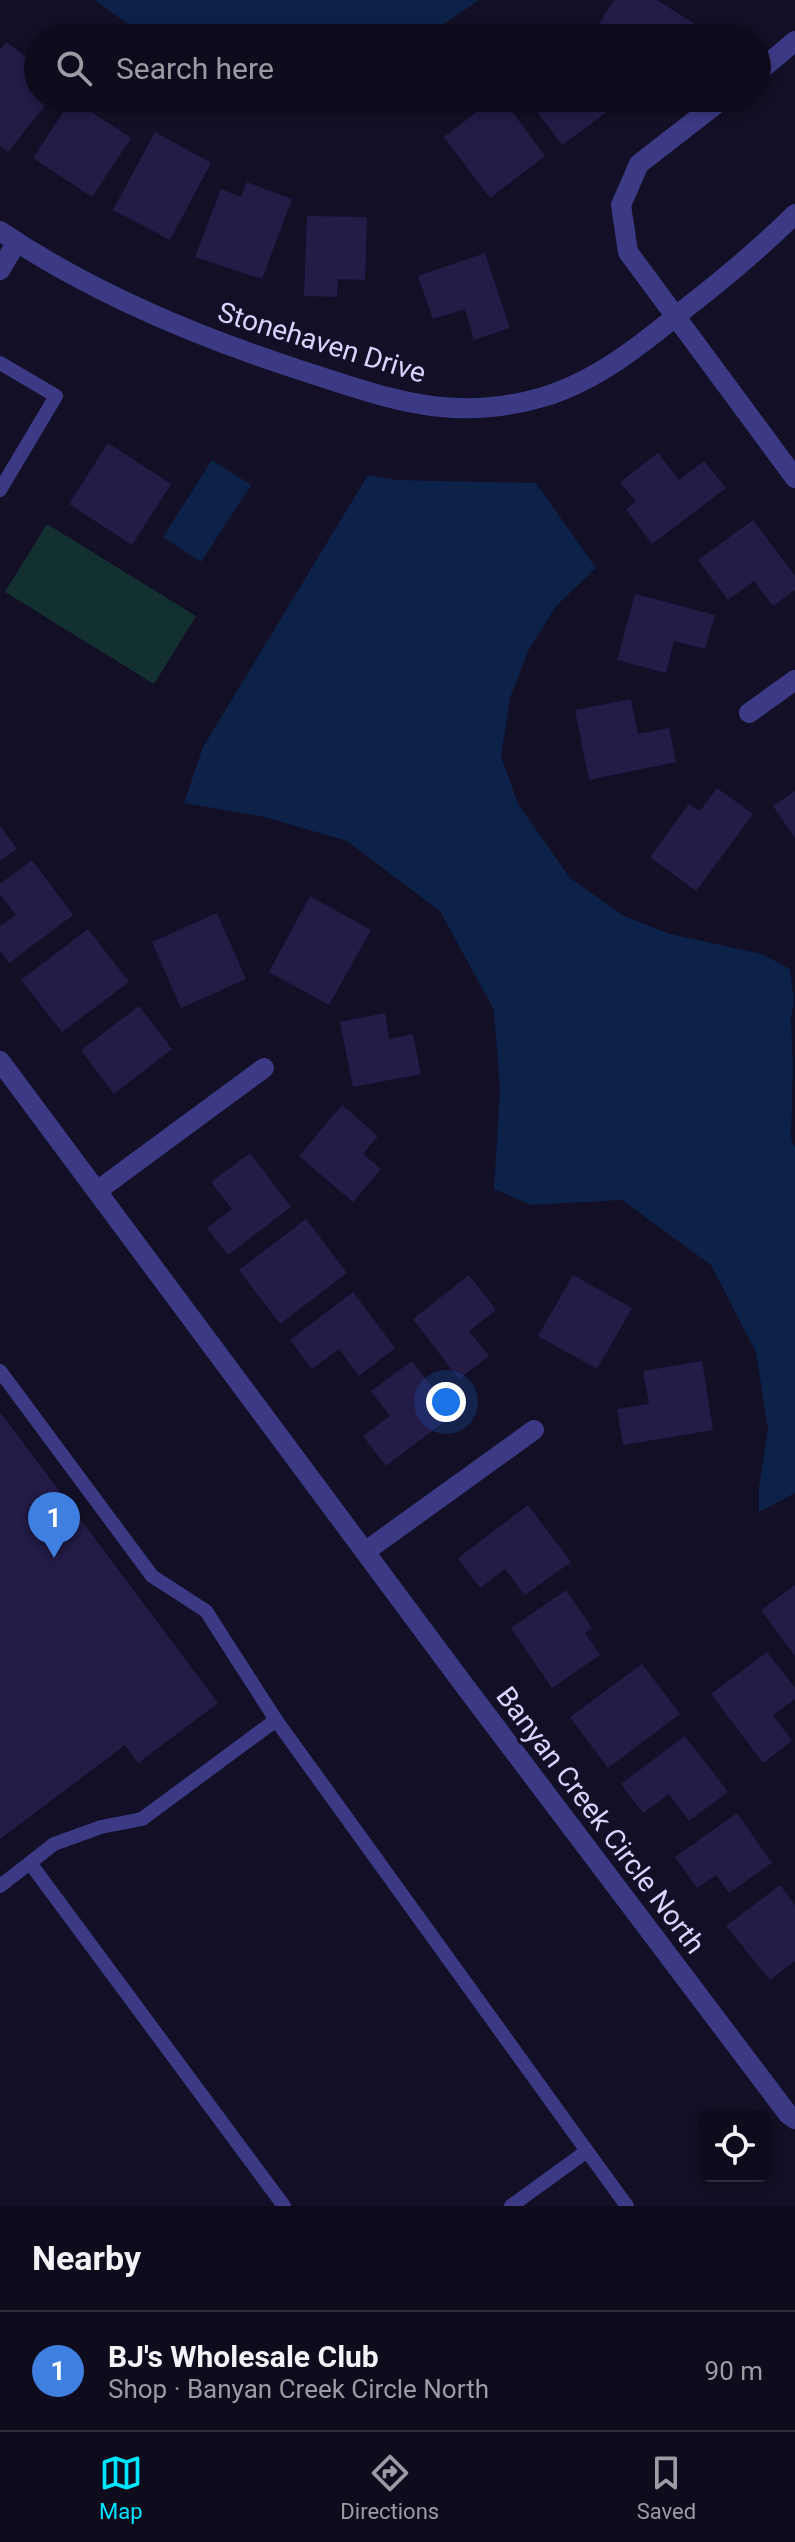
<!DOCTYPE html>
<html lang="en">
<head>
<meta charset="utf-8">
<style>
  body { margin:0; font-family:Roboto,sans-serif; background:#171425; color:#f1f3f6 }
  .controls { position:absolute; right:24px; bottom:24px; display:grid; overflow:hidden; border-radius:12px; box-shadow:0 4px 12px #0003 }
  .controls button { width:72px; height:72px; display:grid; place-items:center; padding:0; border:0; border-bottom:2px solid #2e2b3b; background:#0e0b1c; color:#f1f3f6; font:40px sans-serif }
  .you { position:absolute; left:446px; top:1402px; width:28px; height:28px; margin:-20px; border:6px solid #fff; border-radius:50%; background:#1a73e8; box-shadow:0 0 0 12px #1a73e833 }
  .badge { display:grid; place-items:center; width:52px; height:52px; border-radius:50%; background:#00e5ff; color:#fff; font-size:26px; font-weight:700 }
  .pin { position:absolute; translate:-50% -66px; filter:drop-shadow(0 2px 4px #0008) }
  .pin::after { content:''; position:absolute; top:42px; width:28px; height:24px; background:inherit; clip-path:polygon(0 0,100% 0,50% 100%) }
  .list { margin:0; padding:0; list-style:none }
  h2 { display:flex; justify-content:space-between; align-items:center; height:104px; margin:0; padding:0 32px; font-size:34px }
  h2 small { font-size:26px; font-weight:400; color:#9b9ba3 }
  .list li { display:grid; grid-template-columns:52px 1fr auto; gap:24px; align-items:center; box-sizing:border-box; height:120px; padding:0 32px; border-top:2px solid #2e2b3b }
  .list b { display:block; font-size:30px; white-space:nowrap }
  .list p { margin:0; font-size:26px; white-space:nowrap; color:#9b9ba3 }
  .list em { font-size:26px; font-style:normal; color:#9b9ba3 }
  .icon { flex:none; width:44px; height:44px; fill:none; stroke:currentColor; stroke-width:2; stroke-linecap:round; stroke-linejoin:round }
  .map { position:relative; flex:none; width:795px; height:2206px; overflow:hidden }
  .search { position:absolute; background:#0e0b1c; box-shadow:0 4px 12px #0003; left:24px; right:24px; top:24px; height:88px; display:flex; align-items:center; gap:20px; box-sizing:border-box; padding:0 28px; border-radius:44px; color:#9b9ba3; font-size:30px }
  .sheet { height:224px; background:#0e0b1c }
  nav { display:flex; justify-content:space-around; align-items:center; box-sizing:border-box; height:112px; border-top:2px solid #2e2b3b; background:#0e0b1c; font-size:22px; color:#9b9ba3 }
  nav a { display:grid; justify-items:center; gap:4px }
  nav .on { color:#00e5ff }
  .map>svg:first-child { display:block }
</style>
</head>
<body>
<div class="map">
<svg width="795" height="2206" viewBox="0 0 795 2206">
  <rect width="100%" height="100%" fill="#130f26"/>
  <path fill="#12302f" d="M47,524l149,92 -42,68 -149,-92z"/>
  <g fill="#0c2248">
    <path d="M95,0h384l-56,38h-276z"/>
    <path d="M212,460l39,25 -50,77 -38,-25z"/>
    <path d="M368,475l29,5 139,3 60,85 -40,38 -28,45 -18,47 -9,58 17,48 52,74 54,38 46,18 92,20 28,15 4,30 -3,20 2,50 -2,69 4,10v345l-36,19v-25l9,-58 -12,-77 -45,-87 -89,-65 -91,5 -37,-16 6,-99 -6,-80 -54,-99 -93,-70 -86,-25 -77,-13 19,-56z"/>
  </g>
  <g fill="#241b47">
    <path d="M614,0h43l44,28 -6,10h-105z"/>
    <path d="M6,42l32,24v32h13l-43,54 -8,-6v-96z"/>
    <path d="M495,98h7l43,58 -55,42 -46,-61z"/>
    <path d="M527,98h82l6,8 -53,39z"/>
    <path d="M72,99l59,39 -39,59 -59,-39z"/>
    <path d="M155,132l56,31 -41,77 -57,-30z"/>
    <path d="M247,182l45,17 -30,80 -67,-22 26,-68 20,8z"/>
    <path d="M307,216l60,1 -2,63 -27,-1 -1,18 -33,-1z"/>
    <path d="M485,253l25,75 -36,12 -9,-31 -32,10 -15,-43z"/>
    <path d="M108,443l63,41 -39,61 -63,-41z"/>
    <path d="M658,453l21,27 25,-19 22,27 -74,56 -26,-35 10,-7 -16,-20z"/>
    <path d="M753,520l42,56v14l-22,16 -19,-25 -26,19 -30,-40z"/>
    <path d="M635,594l80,21 -10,34 -31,-8 -8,32 -49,-13z"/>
    <path d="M631,699l7,35 31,-6 7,34 -87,18 -14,-70z"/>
    <path d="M717,788l36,26 -57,77 -46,-34 39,-53 11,7z"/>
    <path d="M795,791v47l-22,-32z"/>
    <path d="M0,826l17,23 -17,12z"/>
    <path d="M32,860l41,55 -64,48 -9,-13v-24l16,-11 -16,-21v-10z"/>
    <path d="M310,896l61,34 -42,75 -60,-33z"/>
    <path d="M217,913l29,66 -65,29 -29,-66z"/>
    <path d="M88,929l41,53 -67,50 -41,-52z"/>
    <path d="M139,1006l33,43 -58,45 -33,-44z"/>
    <path d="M385,1013l4,26 24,-5 8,40 -68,13 -13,-65z"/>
    <path d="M342,1105l36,31 -15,18 18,15 -28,33 -54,-46z"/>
    <path d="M250,1153l41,54 -63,48 -21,-27 25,-19 -21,-27z"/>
    <path d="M306,1219l41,54 -67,51 -41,-54z"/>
    <path d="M469,1275l27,35 -27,21 20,25 -30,23 -46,-60z"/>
    <path d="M573,1275l59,33 -35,61 -59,-33z"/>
    <path d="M353,1292l42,56 -36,28 -20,-27 -27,20 -22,-29z"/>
    <path d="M412,1361l41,54 -67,51 -23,-30 27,-20 -19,-25z"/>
    <path d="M702,1361l11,69 -90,15 -6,-36 32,-5 -6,-33z"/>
    <path d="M0,1412l218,291 -80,60 -13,-18 -125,94z"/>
    <path d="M528,1505l43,57 -46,33 -20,-26 -25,19 -22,-30z"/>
    <path d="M795,1585v71l-34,-46z"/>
    <path d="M566,1590l26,38 -7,5 15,22 -48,33 -41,-60z"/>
    <path d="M767,1652l28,36v11l-22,16 19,26 -29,22 -52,-69z"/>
    <path d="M642,1664l38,50 -72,54 -38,-51z"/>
    <path d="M685,1736l43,56 -39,29 -20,-27 -26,19 -22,-29z"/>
    <path d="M737,1813l35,50 -43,30 -13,-18 -19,13 -22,-31z"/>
    <path d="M780,1885l15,20v56l-25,19 -44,-54z"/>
  </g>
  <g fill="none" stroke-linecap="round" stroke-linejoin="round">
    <g stroke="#3d3a85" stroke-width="14">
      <path d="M0,363l56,33 -56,94"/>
      <path d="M0,1371l152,205 54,35 70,109"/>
      <path d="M30,1863l254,343"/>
      <path d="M0,1886l54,-42 47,-17 41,-8 134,-99 311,431 -76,55"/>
      <path d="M587,2151l40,55"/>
    </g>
    <g stroke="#3d3a85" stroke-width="20">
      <path d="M757,73l38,-32"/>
      <path d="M724,98l-85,66 -18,41 7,47 167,226"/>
      <path d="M0,231c93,63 205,109 312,143 42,13 85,29 129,33 34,3 69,0 102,-10 55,-16 103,-56 147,-92 37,-29 72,-58 105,-91"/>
      <path d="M0,270l17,-28"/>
      <path d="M749,713l46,-33"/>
      <path d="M0,1061l464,624 324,429 7,5"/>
      <path d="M97,1191l167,-123"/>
      <path d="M366,1551l168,-121"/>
    </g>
  </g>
  <g text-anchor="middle" stroke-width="7" stroke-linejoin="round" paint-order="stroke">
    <g font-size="28" fill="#d9d4ff" stroke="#130f26">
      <text transform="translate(322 342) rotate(17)" y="10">Stonehaven Drive</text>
      <text transform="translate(601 1820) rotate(53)" y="10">Banyan Creek Circle North</text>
    </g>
  </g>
</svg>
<div class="controls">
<button><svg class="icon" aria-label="locate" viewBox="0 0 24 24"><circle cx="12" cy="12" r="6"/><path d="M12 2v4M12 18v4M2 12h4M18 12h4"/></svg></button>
</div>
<div class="you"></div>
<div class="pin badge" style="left:54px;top:1558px;background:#3f7fe0">1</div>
<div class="search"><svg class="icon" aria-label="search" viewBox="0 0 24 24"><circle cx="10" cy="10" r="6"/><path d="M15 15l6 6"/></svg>Search here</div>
</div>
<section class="sheet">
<h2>Nearby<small></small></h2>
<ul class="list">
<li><span class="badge" style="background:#3f7fe0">1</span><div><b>BJ's Wholesale Club</b><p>Shop · Banyan Creek Circle North</p></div><em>90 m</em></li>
</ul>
</section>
<nav>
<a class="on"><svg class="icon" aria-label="map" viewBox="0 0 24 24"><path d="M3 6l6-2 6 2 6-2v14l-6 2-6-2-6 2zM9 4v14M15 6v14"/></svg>Map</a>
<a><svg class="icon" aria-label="directions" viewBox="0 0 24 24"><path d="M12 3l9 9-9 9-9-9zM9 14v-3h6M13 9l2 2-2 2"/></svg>Directions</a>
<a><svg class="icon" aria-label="saved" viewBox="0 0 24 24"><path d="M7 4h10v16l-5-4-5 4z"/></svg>Saved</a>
</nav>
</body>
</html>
